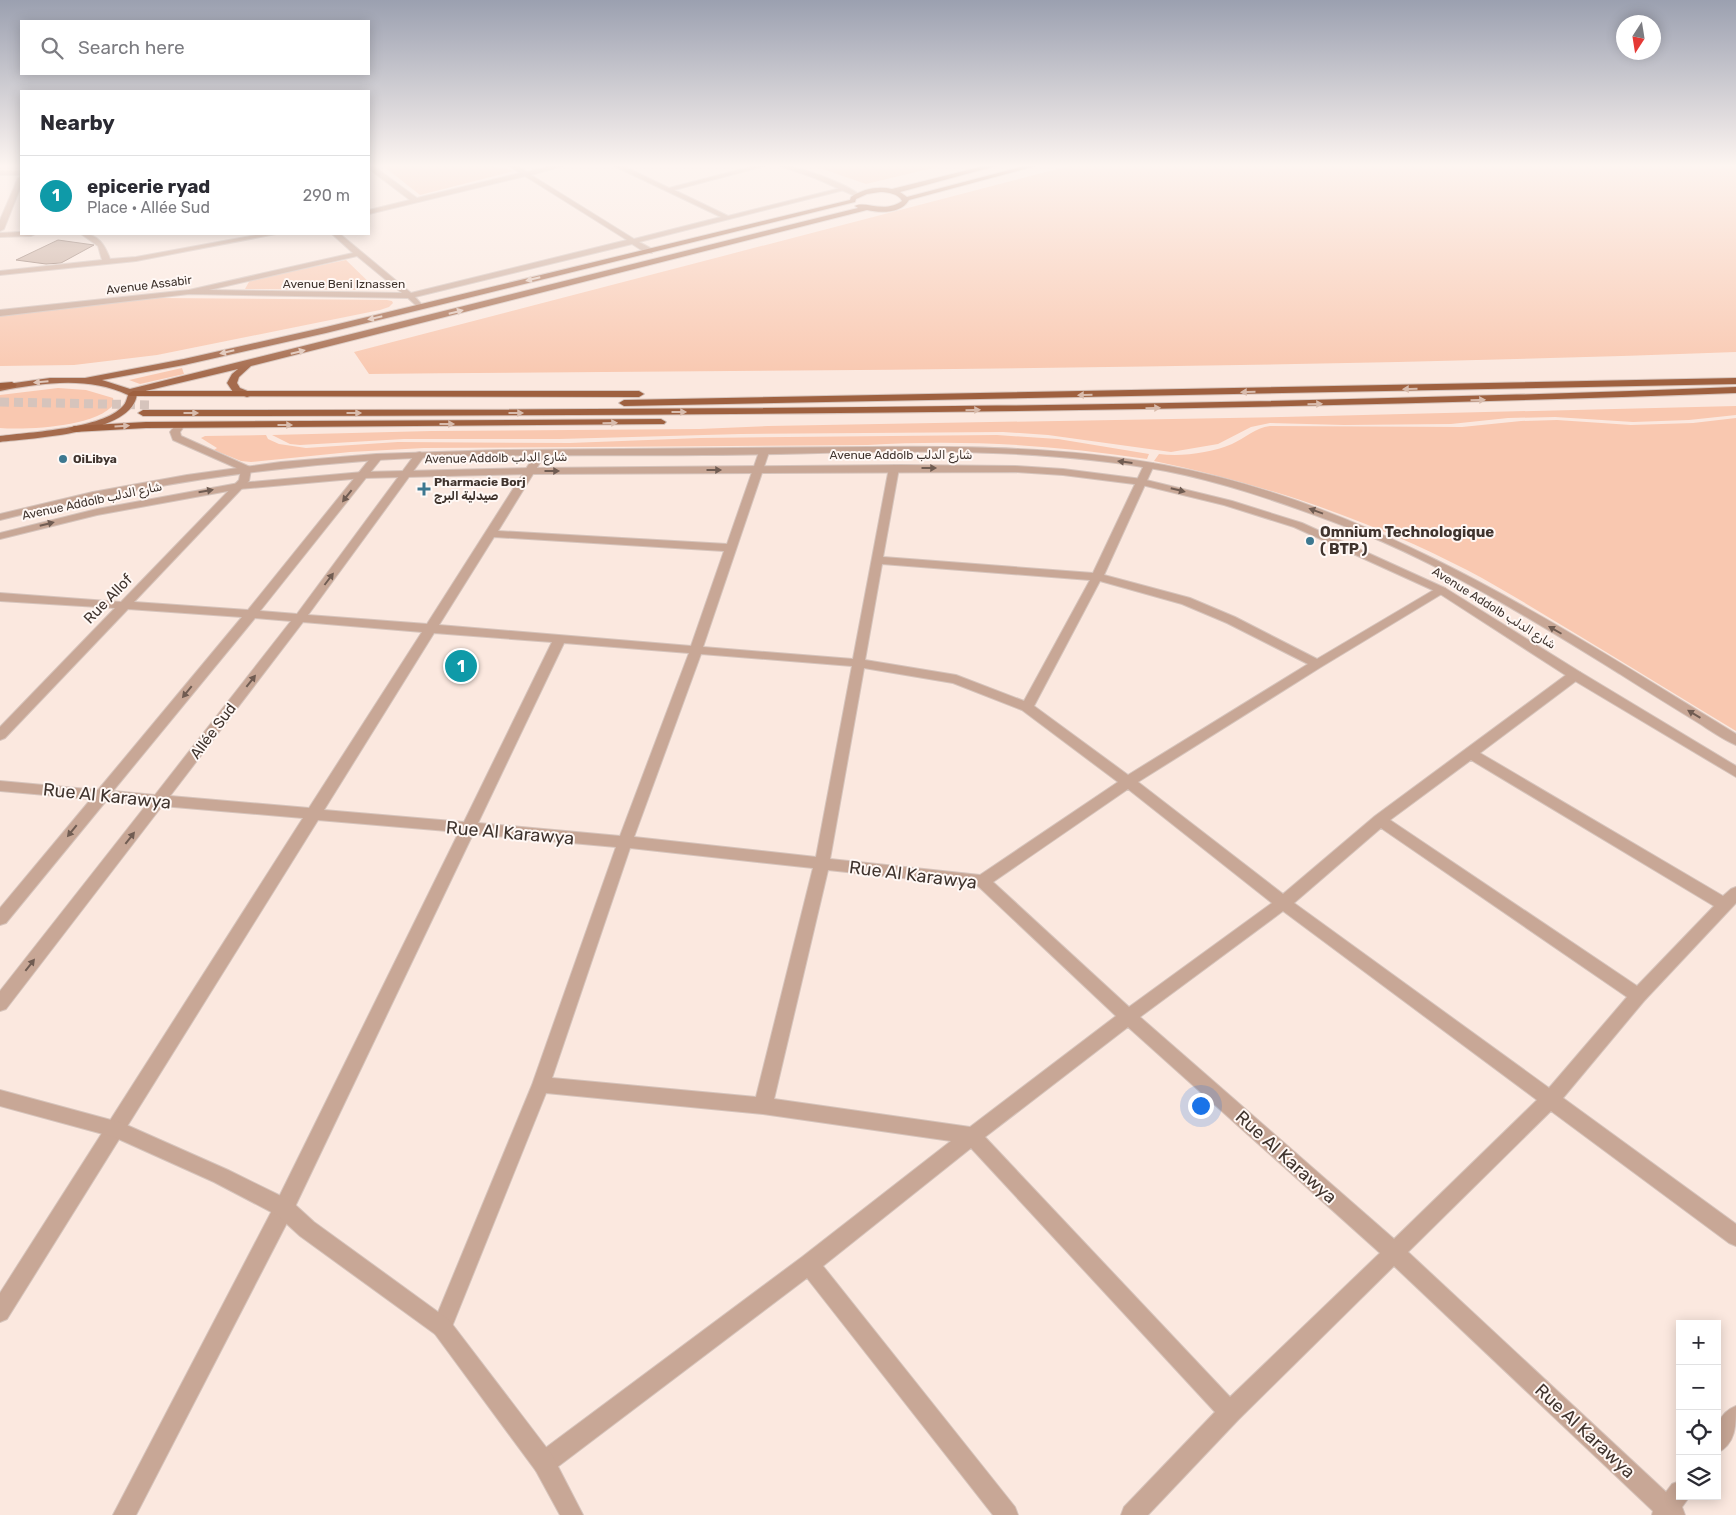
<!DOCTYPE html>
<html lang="en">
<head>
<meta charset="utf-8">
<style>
  body { margin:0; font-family:Rubik,"Noto Sans Arabic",sans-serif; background:#f7f7f7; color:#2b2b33 }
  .controls { position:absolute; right:15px; bottom:15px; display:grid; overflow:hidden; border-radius:0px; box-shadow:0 2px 12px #0003 }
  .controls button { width:45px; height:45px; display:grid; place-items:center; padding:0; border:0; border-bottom:1px solid #e1e1e2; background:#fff; color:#2b2b33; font:25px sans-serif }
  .compass { position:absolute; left:1616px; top:15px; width:45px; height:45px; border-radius:50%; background:#fff; box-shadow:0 2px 12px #0003; rotate:192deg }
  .you { position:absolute; left:1200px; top:1105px; width:18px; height:18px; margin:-12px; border:4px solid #fff; border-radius:50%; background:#1a73e8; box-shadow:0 0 0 8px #1a73e833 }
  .badge { display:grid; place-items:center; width:32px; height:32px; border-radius:50%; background:#2563eb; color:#fff; font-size:16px; font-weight:700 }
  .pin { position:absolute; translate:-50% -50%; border:2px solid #fff; box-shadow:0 1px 5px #0006 }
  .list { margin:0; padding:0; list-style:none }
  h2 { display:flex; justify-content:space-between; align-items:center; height:65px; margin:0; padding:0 20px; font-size:21px }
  h2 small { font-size:16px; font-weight:400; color:#7c7c81 }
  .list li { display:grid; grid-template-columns:32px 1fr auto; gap:15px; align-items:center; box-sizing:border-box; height:80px; padding:0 20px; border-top:1px solid #e1e1e2 }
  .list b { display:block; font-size:19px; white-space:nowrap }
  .list p { margin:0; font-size:16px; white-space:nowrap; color:#7c7c81 }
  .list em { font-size:16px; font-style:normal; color:#7c7c81 }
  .icon { flex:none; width:28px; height:28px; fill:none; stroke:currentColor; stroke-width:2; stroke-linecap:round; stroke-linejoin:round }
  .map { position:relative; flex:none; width:1736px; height:1515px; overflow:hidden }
  .search { position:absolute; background:#fff; box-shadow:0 2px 12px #0003; left:20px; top:20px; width:350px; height:55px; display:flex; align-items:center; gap:12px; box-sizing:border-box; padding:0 18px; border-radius:0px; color:#7c7c81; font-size:19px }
  .panel { position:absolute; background:#fff; box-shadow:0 2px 12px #0003; left:20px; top:90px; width:350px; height:145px; border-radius:0px }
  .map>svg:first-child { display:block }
</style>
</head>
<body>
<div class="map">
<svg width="1736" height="1515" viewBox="0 0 1736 1515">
  <rect width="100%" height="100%" fill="#fbe8df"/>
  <g fill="#f9c8b0">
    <path d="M382,165h106l26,6 -94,24z"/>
    <path d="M811,165h134l-79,19z"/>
    <path d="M1073,165h663v187c-455,17 -911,18 -1367,22l-15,-22z"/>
    <path d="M346,260l31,30 -132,-1 5,-9z"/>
    <path d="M157,298l230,2 5,1 1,2 -4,4 -9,3 -223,45 -83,10 -74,1v-51z"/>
    <path d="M182,368l2,6 -44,10 -11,-4z"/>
    <path d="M58,388l28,2 27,8 1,6c-17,23 -87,26 -114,24v-33z"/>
    <path d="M1736,406v9l-47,5 -56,2 -78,-5 -47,1 -57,6 -107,1 -74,-2 -19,4 -33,17 -47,8 -123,-17 -45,-3 -262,2 -182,5h-155l-104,6 -10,-1 -18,-9 160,-4 267,-2 69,-3 514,-9z"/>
    <path d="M1736,418v313c-53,-32 -105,-64 -158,-96 -37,-22 -73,-45 -111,-65 -99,-51 -203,-86 -313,-109l5,-7c22,3 52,-1 73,-10 13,-6 23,-16 38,-18l192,1 59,-6 36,-1 74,5 62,-2z"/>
    <path d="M266,435l2,4 11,5 27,4 92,-6 172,1 130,-5 297,-3 61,4 91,15 -2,5c-93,-14 -185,-20 -279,-14l-444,3 -74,4 -99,10 -10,-1 -27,-11 3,-2 -16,-10 4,-2z"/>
  </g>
  <path fill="#c3a697" stroke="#896d60" d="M58,240l36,5 -33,18 -15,1 -30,-4z"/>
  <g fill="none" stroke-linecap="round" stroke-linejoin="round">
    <path stroke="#d6c4bc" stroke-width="9" stroke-dasharray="9 5" stroke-linecap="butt" d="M0,402l153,3"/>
    <defs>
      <g id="minor">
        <path d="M369,165h3l45,33 103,-25 -12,-8h8l11,7 27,-7h12l-35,10 103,64 87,-22 -109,-52h9l48,23 89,-23h11l-95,25 54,26 117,-29 3,2 -209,53 13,7v4h-6l-14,-9 -217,53 9,10 -4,2 -12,-11 -219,-4 -189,22v-6l189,-20 164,-37 -21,-19h8l71,59 216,-53 -102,-64 -156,38v-4l41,-10 -41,-31zM357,256l45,37 -193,-3z"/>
        <rect x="0" y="171" width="21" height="4"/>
        <path d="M21,176v10l-17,43 -4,2v-11l18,-42z"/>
        <path d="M21,232v2h14l-4,2 -31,1v-4z"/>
        <path d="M81,234c17,-1 24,11 29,25l26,-2 125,-23h15l-140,27 -136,14v-4l102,-11 -4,-14z"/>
        <path d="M180,422l5,3 -5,7 1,4 69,31 1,2 -2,12 -115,121 114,8 125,-155h8v4l-121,152 37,3 119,-161 4,-1 5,3 -117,160 119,9 109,-171 5,-3 5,3 -48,78 229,13 32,-92 1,-2h8l1,2 -66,195 150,12 36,-191 5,-3 5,3 -16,89 210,16 51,-108 1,-2h8l1,2 -50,110 86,23 45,19 82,42 120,-71h8l2,2 -2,2 -124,75 -183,115 145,112 92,-78 195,-144h10l1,3 -1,3 -100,75 243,143 8,-7 5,-2v16l-92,98 -81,97 173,126v22l-7,-3 -178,-132 -143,141 258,240 6,-8 8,-3v15h10l-8,11 3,8h-33l1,-4 -259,-245 -156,154 -90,95h-27l3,-8 91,-95 -244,-264 -148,118 192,241 3,8h-25l-186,-237 -255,193 -8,3 -8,-3 -3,-8 3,-8 266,-198 149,-116 -188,-27 -217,-21 -97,241 -7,3 -7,-3 -3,-7 100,-242 84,-238 -143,-13 -182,381 -155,300h-23l164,-314 182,-369 -141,-12 -311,499 -7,3v-29l303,-475 -141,-12 -156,203 -6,2v-20l147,-187 -41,-3 -100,122 -6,2v-17l91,-109 -91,-8v-10l98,9 144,-173 -114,-8 -123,129 -5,2v-13l115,-119 -115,-7v-8l121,9 118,-122 2,-10 -68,-30 -3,-8 7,-9zM494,537l230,14 -33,95 -252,-21zM882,564l208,16 -66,121 -68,-26 -91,-15zM1100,581l82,23 45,19 81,41 -180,111 -94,-69zM255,618l36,3 -136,174 -42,-4zM303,622l119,10 -113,176 -139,-12zM434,633l118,9 -88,180 -140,-12zM564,643l125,10 -69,183 -142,-13zM701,654l151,12 -36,191 -182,-20zM864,668l89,15 69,27 96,72 -138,93 -150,-16zM1471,760l243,146 -77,80 -247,-166zM1128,789l144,114 -143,104 -136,-125zM1381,828l246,169 -78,91 -255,-185zM630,848l183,20 -57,229 -204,-19zM828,870l150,16 138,130 -146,111 -196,-28zM1283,911l254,189 -143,139 -254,-222zM1128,1027l252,226 -150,144 -245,-260z"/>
        <path d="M1736,1406c0,19 0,38 -19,47 0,-20 -3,-38 19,-47z"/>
      </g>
      <g id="tertiary">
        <path d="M777,165c20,0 68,18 83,30l-5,1 -40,-18z"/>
        <path d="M870,447c98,-1 197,0 294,18 211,39 392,159 572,269v11c-14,-6 -26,-15 -39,-23 -26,-16 -52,-32 -77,-48 -92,-57 -187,-116 -289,-153 -54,-20 -109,-39 -165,-50 -152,-29 -309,-17 -463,-16 -109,1 -218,-2 -327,5 -127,9 -252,29 -376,60v-6l93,-22 94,-17 94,-13 95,-8 123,-4z"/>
        <path d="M901,465l115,1 47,3 79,10 90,22 70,22 143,65 135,84 156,94v11l-166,-99 -133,-86 -143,-65 -70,-22 -82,-20 -79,-10 -47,-3 -484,2 -169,4 -124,11 -142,26 -97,24v-6l97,-24 142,-26 124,-11 169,-4z"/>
        <path d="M0,1090l122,33 106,47 63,31 23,21 135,98 103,135 31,60h-23l-24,-44 -101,-137 -135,-98 -23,-21 -63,-33 -100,-45 -114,-31z"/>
      </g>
      <path id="primary" d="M988,165h11l-99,27 7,5 121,-32h11l-130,35c-8,14 -29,13 -42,10l-616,156 -12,11 -2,6 3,5 10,4v4l-3,1 -14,-5 -6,-9 5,-9 6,-5 -101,24c-2,41 -106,45 -137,49v-6c30,-4 103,-7 123,-30 3,-3 4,-8 5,-11 -41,-19 -85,-12 -128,-4v-6l50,-7h35l99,-19 142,-32 524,-127 1,-3c12,-8 27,-11 41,-8zM880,192c8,0 19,2 22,9 -18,13 -37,-1 -47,5l3,2 -728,181 -28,-9 82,-15 142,-32 529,-131 1,-3 11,-5z"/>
      <g id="trunk">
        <path d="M1736,378v6l-1112,22 -5,-3 5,-3z"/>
        <path d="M12,382l5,3 -2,2 -15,2v-6z"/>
        <path d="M1736,387v6c-531,20 -1062,23 -1593,23l-5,-3 5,-3c531,0 1062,-2 1593,-23z"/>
        <path d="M133,391h506l5,3 -5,3 -509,-1 -2,-2z"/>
        <path d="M661,419l5,3 -2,2 -518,4 -72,4 -5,-3 5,-3 72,-4z"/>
      </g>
    </defs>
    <use href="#minor" stroke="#d6c4bc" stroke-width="2"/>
    <use href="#tertiary" stroke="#d6c4bc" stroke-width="2"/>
    <use href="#primary" stroke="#d6c4bc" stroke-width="2"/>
    <use href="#trunk" stroke="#d6c4bc" stroke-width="2"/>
    <use href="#minor" fill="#c8a796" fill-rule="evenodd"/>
    <use href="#tertiary" fill="#c8a796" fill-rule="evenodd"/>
    <use href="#primary" fill="#a56b4d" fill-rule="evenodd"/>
    <use href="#trunk" fill="#9e603f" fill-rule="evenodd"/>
  </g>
  <defs><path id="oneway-solid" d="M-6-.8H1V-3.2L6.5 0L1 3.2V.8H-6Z" transform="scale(1.25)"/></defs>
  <g fill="#e0c7ba">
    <use href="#oneway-solid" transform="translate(533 279) rotate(166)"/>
    <use href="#oneway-solid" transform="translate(456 312) rotate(-14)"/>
    <use href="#oneway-solid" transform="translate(375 318) rotate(167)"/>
    <use href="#oneway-solid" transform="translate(227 352) rotate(167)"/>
    <use href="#oneway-solid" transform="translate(298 352) rotate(-14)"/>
    <use href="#oneway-solid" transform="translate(41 382) rotate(175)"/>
  </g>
  <g fill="#d8bbac">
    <use href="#oneway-solid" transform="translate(1410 389) rotate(179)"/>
    <use href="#oneway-solid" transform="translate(1248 392) rotate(179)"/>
    <use href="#oneway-solid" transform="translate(1085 395) rotate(179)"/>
    <use href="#oneway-solid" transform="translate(1478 400) rotate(-2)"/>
    <use href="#oneway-solid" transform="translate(1315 404) rotate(-1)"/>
    <use href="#oneway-solid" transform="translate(1153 408) rotate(-1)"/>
    <use href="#oneway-solid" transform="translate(973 410) rotate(-1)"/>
    <use href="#oneway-solid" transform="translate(679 412)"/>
    <use href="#oneway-solid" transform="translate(191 413)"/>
    <use href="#oneway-solid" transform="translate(354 413)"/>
    <use href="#oneway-solid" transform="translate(516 413)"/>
    <use href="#oneway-solid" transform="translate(610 423) rotate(-1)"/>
    <use href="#oneway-solid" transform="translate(447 424)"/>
    <use href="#oneway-solid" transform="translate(285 425)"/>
    <use href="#oneway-solid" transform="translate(122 426) rotate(-3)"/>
  </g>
  <g fill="#705c52">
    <use href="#oneway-solid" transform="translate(1125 462) rotate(-173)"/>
    <use href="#oneway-solid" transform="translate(929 468)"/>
    <use href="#oneway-solid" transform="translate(714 470)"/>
    <use href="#oneway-solid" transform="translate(552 471)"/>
    <use href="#oneway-solid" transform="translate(1178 490) rotate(14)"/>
    <use href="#oneway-solid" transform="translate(206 491) rotate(-10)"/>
    <use href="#oneway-solid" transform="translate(347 496) rotate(128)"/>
    <use href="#oneway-solid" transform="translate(1316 511) rotate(-160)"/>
    <use href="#oneway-solid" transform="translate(47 524) rotate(-14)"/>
    <use href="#oneway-solid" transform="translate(329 579) rotate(-53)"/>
    <use href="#oneway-solid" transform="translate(1555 630) rotate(-150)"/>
    <use href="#oneway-solid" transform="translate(251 681) rotate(-52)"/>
    <use href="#oneway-solid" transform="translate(187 692) rotate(129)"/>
    <use href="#oneway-solid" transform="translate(1694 714) rotate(-149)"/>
    <use href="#oneway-solid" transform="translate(72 831) rotate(129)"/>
    <use href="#oneway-solid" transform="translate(130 838) rotate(-52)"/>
    <use href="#oneway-solid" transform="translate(30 965) rotate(-52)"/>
  </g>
  <linearGradient id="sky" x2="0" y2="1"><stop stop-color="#9ba0b0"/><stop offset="0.44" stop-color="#fdf5f1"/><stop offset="1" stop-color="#fdf5f1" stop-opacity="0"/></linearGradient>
  <rect width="1736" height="377" fill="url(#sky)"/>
  <g fill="#3d7890" stroke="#fff8f5" stroke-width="2">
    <circle cx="63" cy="459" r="5"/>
    <path d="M421.5 481.5h5v5h5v5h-5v5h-5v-5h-5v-5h5z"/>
    <circle cx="1310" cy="541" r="5"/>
  </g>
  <g text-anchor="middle" stroke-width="4" stroke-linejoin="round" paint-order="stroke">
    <g font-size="12" fill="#40342e" stroke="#fff8f5">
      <text x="344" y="288">Avenue Beni Iznassen</text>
      <text transform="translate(149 285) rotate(-7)" y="4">Avenue Assabir</text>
      <text x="901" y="459">Avenue Addolb شارع الدلب</text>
      <text transform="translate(496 458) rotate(-1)" y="4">Avenue Addolb شارع الدلب</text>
      <text transform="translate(92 501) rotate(-12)" y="4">Avenue Addolb شارع الدلب</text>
      <text transform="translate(1494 608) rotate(32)" y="4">Avenue Addolb شارع الدلب</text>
    </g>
    <g font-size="12" font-weight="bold" fill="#40342e" stroke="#fff8f5" text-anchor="start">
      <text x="73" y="463">OiLibya</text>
      <text x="434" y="486">Pharmacie Borj<tspan x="434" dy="14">صيدلية البرج</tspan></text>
    </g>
    <g font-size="15" font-weight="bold" fill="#40342e" stroke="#fff8f5" text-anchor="start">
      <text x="1320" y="537">Omnium Technologique<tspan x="1320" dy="17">( BTP )</tspan></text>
    </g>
    <g font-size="15" fill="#40342e" stroke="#fff8f5">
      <text transform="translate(108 599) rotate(-46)" y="5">Rue Allof</text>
      <text transform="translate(213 731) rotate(-53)" y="5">Allée Sud</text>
    </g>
    <g font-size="18" fill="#40342e" stroke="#fff8f5">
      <text transform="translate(107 796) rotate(6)" y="6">Rue Al Karawya</text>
      <text transform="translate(510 833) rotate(5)" y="6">Rue Al Karawya</text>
      <text transform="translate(913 875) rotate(7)" y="6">Rue Al Karawya</text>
      <text transform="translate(1286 1157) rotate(42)" y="6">Rue Al Karawya</text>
      <text transform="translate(1585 1431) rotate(43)" y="6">Rue Al Karawya</text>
    </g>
  </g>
</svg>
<div class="controls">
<button>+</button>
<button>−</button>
<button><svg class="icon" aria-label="locate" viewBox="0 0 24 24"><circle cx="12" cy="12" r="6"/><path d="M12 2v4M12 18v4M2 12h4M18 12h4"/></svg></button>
<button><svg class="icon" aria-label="layers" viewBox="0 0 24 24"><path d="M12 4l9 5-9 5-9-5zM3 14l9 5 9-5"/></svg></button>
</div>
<svg class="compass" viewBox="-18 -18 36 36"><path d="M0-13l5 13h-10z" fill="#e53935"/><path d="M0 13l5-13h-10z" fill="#7c7c81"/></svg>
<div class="you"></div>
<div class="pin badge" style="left:461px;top:666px;background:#0f9aa8">1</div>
<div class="search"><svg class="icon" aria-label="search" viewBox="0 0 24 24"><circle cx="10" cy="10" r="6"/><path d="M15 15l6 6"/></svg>Search here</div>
<section class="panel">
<h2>Nearby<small></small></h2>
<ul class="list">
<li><span class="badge" style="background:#0f9aa8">1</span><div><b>epicerie ryad</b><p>Place · Allée Sud</p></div><em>290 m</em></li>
</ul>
</section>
</div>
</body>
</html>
